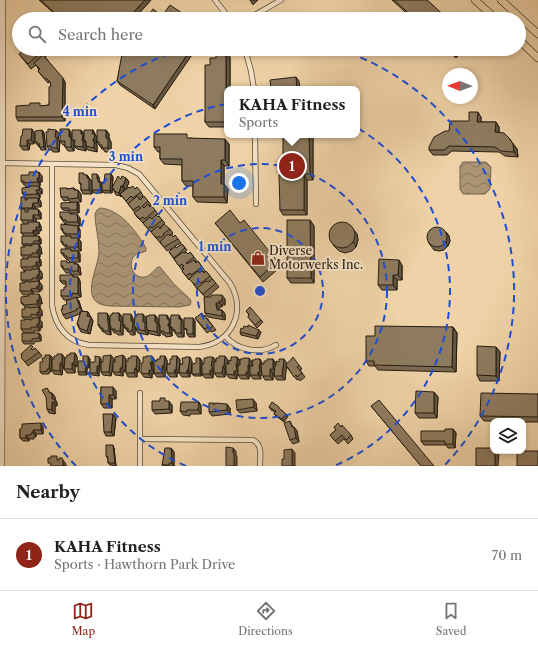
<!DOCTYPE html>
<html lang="en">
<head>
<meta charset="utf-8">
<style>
  body { margin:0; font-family:"Libre Caslon Text",serif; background:#f6f6f6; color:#202124 }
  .controls { position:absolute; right:12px; bottom:12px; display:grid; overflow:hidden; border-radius:8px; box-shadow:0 2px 6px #0003 }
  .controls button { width:36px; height:36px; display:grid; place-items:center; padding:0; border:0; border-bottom:1px solid #e0e0e0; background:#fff; color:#202124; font:20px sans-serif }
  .compass { position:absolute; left:442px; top:68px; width:36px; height:36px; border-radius:50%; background:#fff; box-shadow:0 2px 6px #0003; rotate:271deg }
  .you { position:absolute; left:239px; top:183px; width:14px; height:14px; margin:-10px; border:3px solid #fff; border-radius:50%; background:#1a73e8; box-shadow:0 0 0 6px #1a73e833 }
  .badge { display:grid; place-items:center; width:26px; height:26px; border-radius:50%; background:#8f2418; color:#fff; font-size:13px; font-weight:700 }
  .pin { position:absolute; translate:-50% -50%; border:2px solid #fff; box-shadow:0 1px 4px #0006 }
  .popup { position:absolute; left:224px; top:86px; width:136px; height:52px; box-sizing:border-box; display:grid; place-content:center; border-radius:8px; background:#fff; filter:drop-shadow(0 1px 3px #0005); font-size:13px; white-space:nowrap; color:#757577 }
  .popup b { font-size:15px; color:#202124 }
  .popup::after { content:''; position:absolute; left:50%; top:100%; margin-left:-8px; border:8px solid transparent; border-top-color:#fff }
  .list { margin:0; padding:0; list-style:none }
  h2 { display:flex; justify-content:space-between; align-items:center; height:52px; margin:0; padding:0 16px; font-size:17px }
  h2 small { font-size:13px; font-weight:400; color:#757577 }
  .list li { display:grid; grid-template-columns:26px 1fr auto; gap:12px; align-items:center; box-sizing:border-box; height:72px; padding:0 16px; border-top:1px solid #e0e0e0 }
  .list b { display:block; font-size:15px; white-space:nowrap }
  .list p { margin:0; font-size:13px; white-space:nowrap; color:#757577 }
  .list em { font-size:13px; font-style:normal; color:#757577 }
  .icon { flex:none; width:22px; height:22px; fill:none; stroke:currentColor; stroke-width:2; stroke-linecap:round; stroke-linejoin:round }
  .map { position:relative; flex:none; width:538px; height:466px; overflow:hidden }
  .search { position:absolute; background:#fff; box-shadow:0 2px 6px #0003; left:12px; right:12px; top:12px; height:44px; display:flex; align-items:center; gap:10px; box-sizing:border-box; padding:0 14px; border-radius:22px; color:#757577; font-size:15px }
  .sheet { height:124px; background:#fff }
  nav { display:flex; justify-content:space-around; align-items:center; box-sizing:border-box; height:56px; border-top:1px solid #e0e0e0; background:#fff; font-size:11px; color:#757577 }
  nav a { display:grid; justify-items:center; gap:2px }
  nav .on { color:#8f2418 }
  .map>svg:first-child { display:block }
</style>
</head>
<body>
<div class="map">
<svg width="538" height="466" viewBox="0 0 538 466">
  <defs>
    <pattern id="water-waves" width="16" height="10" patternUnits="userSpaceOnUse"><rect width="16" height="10" fill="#aa9474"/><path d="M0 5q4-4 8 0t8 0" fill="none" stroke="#8a785e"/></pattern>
  </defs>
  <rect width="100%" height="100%" fill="#efd2a7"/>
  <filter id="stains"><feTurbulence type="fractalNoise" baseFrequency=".005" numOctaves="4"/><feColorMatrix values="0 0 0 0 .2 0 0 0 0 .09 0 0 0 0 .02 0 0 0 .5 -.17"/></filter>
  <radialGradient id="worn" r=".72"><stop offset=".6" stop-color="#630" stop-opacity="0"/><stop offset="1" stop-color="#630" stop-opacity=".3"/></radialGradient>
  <g fill="url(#water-waves)" stroke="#75644c">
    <path d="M463,162h23l5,5 -1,22 -5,5h-22l-3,-5v-23z"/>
    <path d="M100,208c20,1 37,24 46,40v3c-4,2 -9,2 -12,5 -7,9 0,23 11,21 5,-1 9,-7 13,-10h2l14,17 16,15 1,3 -1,3 -11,2 -69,-1c-34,-2 -11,-37 -11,-55 0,-13 -4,-25 -4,-37l2,-4z"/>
  </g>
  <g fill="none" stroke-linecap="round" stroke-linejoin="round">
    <defs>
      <g id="street">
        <path d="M215,0l15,19"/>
        <path d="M248,19l33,-19"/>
        <path d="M245,49l6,22 3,18"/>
        <path d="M255,135l1,69"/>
        <path d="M0,163l116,2 12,3 11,6 91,109c17,29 2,60 -31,64l-110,-2c-22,-3 -34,-19 -37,-40v-141"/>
        <path d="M225,336c12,14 34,19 51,9"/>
        <path d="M140,439l113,1c10,5 7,16 7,26"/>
        <path d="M140,466v-73"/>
      </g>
      <path id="secondary" d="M1,466l1,-466"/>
      <g id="primary">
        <path d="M475,0l21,19"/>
        <path d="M501,0l37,34"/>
        <path d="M519,40l19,18"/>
      </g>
    </defs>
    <use href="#street" stroke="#584a36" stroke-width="6"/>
    <use href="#secondary" stroke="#251c10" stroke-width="8"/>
    <use href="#primary" stroke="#251c10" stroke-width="8"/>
    <use href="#street" stroke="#f5e2c6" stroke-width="4.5"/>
    <use href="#secondary" stroke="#f5e2c6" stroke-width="7"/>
    <use href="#primary" stroke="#efd2a7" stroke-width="7"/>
  </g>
  <g fill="#7a6a52" stroke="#251c10">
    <path d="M39,0h112l-17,19h-74z"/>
    <path d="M392,0h35l21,19h-35z"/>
    <path d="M40,49l6,8h-1l20,25v39h-47l-2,-4 26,-11 7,-1 2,-19v-3l-2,-1 -1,1 -7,-8 -3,-4 1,-1 -3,-5 -5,4 -12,-15 14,-4z"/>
    <path d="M92,49h15l-7,7z"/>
    <path d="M125,49l30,60 -35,-24 -3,-4z"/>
    <path d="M302,49h73v2z"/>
    <path d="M446,49h18l-8,9z"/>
    <path d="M226,52l4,5v32h-3v38h-18l-4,-5 5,-57 6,-7z"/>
    <path d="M481,117v5h15l3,5v5l10,6 8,11 1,8 -13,-1 -6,-4 -47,-1 -5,4h-14l-4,-5 20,-19z"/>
    <path d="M32,129l2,4v11h-4l-1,6h-6l-3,-4 2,-10z"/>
    <path d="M42,130l2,3 2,17h-5l-1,-3h-1l-4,-5z"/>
    <path d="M81,130l3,4 9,-4 4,8 9,-8 3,4v4l2,4v10h-6l-2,-3h-1l-5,-7 -1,1 1,2v7l-9,-2 -2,-3v4l-9,-2 -3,-3 1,-3 -1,-1v9h-6l-3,-4v-2h-2l-3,-4 11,-8v4l1,2z"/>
    <path d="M59,133l-1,6 2,2 -1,11h-6l-1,-2h-3l-2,-4z"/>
    <path d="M190,138l39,6v22h-5v18l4,5 -1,14 -30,-1 -4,-5v-11h-7l-4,-5v-16l-18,-1 -4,-5v-7h-2l-4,-5z"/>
    <path d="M313,138v42h-6v35h-24l-3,-5 3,-35z"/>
    <path d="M111,174l2,3 -1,16h-8l-2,-3 2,-8z"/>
    <path d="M86,175h1l5,7 7,-5v3l3,4v9h-8l-2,-3v4h-9l-2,-4v-5l-2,-2z"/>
    <path d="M42,176v6h-2v4h-1l3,3v5h-3l1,1v3h-1l2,4v5h-6v2h3l3,4v6h-5v3l5,4v5h-2v3h-3v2l5,3v5h-6h4l2,4 1,6h-2v3h-1l2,4v5h-2v3l3,4v6h-2l-1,3 3,3v5h-2v2h-7v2l8,4 1,6h-2v4l2,3v5h-2v3h-1l3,3v6h-2v3h-6v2h-10l-3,-4 4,-9 -3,-3 3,-8v-2l-4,-4 8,-7v-1h-6l-3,-4 4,-8 -3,-3 4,-9h-1l-3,-4 3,-8 -3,-4 3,-8 -2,-3 2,-8 -3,-3 3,-9 -3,-4 1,-11 -1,-1 6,-8 -5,-7 8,-6h-4l-1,-2h-1l-3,-4z"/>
    <path d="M126,178l3,4 -3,7 4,-1 5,1 6,3 2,4 -4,3 1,1 8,1 3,4 -2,1 6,4 3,4 -2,1 2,2 4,3 3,3 -5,5v1h10l3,4 -4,3 9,3 3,4 -6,3 1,2 6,-4 5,6 -3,3 4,1 2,-2 7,9 -2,1 1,1 2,-2 7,10 -2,1 1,1 2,-2 13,16 -12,10 18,2v6h-3v2h-3v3h3l3,4v6l-17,-3 -3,-4v-16l-7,-8h-1l-7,-10 -1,1 -7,-9 2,-2 -2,1 -13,-18 6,-5 -8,4 -16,-19 2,-2 -2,2 -8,-9 -6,-6 -3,-4h1l-13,-17 -6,-1 -2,-4v-1l-2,-2 9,-9z"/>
    <path d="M67,188l1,1 6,-1 2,2 5,4v8h-3l1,2v9h-8l1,1 8,4v8h-2l2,4v8h-2l3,4v9h-3l2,3v8h-5l5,5 1,8h-10l-1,-2h-4l-5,-7 9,-4 -2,-2h-1l-6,-7 5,-5 -5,-6 5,-6 -5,-7 7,-4 -1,-1h-2l-5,-7 10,-5 -1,-1 -6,-1 -2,-2 9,-6 -1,-2 -5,1 -3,-4z"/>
    <path d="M310,220l4,6v57h-23l-4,-5z"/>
    <path d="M215,223h25l33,33 4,5 -4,3 4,6 -14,12z"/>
    <path d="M353,229l4,5 1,6 -2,7 -4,4 -7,2 -6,-2 -5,-5 -3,-5z"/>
    <path d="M446,232l3,4 1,5 -2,5 -4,4 -5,1 -5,-1 -6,-8z"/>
    <path d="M402,265v15h-5v10h-15l-4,-5z"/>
    <path d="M73,275l1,2h4l2,4 1,16 -6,1 4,3 3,10 6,1 5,9 -3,13 -9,-2 -4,-8 4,-12 -2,1 1,1 -14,5 -3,-4v-6l4,-5 2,-4h-5l-3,-4 3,-6 2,-3v-3h-3l-3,-3z"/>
    <path d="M246,311l15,9 2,2 -6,6 -9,-11 1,-2z"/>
    <path d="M107,313l2,4 1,5 2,-7 7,-2 3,4v5l1,2 10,-6v4l1,2 12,-6v4l1,2 2,-8 6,-1 3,4v4l1,1 8,-9 3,6 12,-2 2,4v14h-6l-7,-10v1l1,2v6l-6,1 -1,-2h-2l-3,-4v-4v9l-10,-2 -2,-3v4l-10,-2 -3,-5v7h-4l-2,-3h-1l-5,-6v9h-5l-2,-2h-2l-3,-6v8l-5,-1 -2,-2h-1l-5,-7z"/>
    <path d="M204,317l4,2 1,2 7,9 -4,2 -2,-1 -3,2 -12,-15z"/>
    <path d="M195,321v16h-6l-2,-3v-3l-3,-3z"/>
    <path d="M453,327l4,6 -1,39 -78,-2 -3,-4h-6l-3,-5 9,-25z"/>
    <path d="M243,329l16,1 2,2 -3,7 -17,-4 -1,-3z"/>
    <path d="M39,333l2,3v5l-7,1v2h-10l-2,-3z"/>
    <path d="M496,347l4,5 -1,29h-19l-3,-6z"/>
    <path d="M34,349l5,3 3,4 -14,10 -7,-9 1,-1 -1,-2z"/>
    <path d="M75,353l2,4v10l-2,-1v7h-8l-3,-4v-2h-1l-1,8 -8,-1 -2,-4 13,-12z"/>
    <path d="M123,355l3,4 -1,13h-2v4l-8,-1 -2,-3v-5l-2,9 -8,-1 -2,-3v-3h-2v7l-7,-1 -2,-2 5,-11 6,-3v3h2l11,-3v3h1z"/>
    <path d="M177,356l3,4v4h3l9,-3 -1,13h-1v3h-8l-3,-4h-2v4h-7l-3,-4v-3h-2v7h-8l-3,-4v-7h-1l1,8h-2v4l-8,-1 -3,-4 2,-10 12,-3v1l12,-1v4h3l2,-5z"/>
    <path d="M52,357l-1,15h-2v2h-7l-2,-2 3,-10z"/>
    <path d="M237,357l3,4 12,1v4h1l2,-6 5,-1 2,4v1h2l3,-3 6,-2 2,4h12v1l12,1 3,4 -2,1 5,7 -5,4 -1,-2 -2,1 -11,-14 -1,14h-8l-3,-4v-3h-1v7h-8l-3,-5h-2l1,4h-8l-2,-3h-2v3h-8l-3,-4h-1v4l-8,-1 -3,-4v-4h-1v7h-8l-2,-3h-2v4h-8l-3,-4v2h-8l-2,-2 4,-11 4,-5 2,3v3l14,-3 12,-1v4h1l2,-3z"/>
    <path d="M90,359l-1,9h-2v7h-8l-1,-3 5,-11z"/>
    <path d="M140,360l-1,12h-2v5h-9l-2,-4z"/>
    <path d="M101,387l15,4v8h-4v9h-8l-3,-4z"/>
    <path d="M434,392l4,5 -1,21h-18l-4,-5z"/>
    <path d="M50,393h2l3,4v2l2,4v3h-2v8l-6,-1 -2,-4z"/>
    <path d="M538,394v28h-15v-1h-39l-4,-5z"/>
    <path d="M199,402l2,4v8h-11v2l-7,-1 -3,-4z"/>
    <path d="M256,403l1,8 -17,2 -3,-3z"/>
    <path d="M172,405v8l-17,1 -3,-4z"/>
    <path d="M371,406l63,60h-13z"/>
    <path d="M269,407l12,3 7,6 -4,6 -8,-6 -2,-2 1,-2 -4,-2z"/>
    <path d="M230,408v6l-18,2 -3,-4z"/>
    <path d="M113,414l3,4 -2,18h-8l-2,-4z"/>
    <path d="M290,421l3,6h1l3,4 2,11 -6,2 -3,-4z"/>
    <path d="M43,427v7h-7v3h-2v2h-5v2h-6l-3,-3v-9z"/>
    <path d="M334,427h7l10,8 2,4 -5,5 -4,-5 -6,5 -8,-9 6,-5z"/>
    <path d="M453,429l3,4 -1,15h-7l-2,-3h-22l-3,-4 24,-10z"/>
    <path d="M114,448l2,18 -6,-1 -2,-2v-4l-2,-3z"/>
    <path d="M171,448l3,4v14h-11l-1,-1z"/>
  </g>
  <g fill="#635642" stroke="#251c10">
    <path d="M145,0h6l-17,19h-7z"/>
    <path d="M250,0h8l-5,5z"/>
    <path d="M100,49h7l-7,7 -3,-3z"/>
    <path d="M191,49h5l-41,60 -2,-4z"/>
    <path d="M456,49h8l-8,9 -4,-5z"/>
    <path d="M226,52l4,5v32h-3v34l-1,-1z"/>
    <path d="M296,77l3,4 1,8h-3z"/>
    <path d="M63,78l2,4v39l-3,-4z"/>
    <path d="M478,112l3,5v10l-4,-5z"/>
    <path d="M496,122l3,5v10l-4,-5z"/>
    <path d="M32,129l2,4v11l-3,-4z"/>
    <path d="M69,129l2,4v4l3,5v9l-3,-4 -2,-10z"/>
    <path d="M42,130l2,3 2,17 -2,-3z"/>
    <path d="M56,130l3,3 -1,6 2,2 -1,11 -2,-4 -2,-11z"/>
    <path d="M81,130l3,4v6l2,5v6l-3,-4 -2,-13z"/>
    <path d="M93,130l4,8v4l-5,-8z"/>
    <path d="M106,130l3,4v4l2,4v10l-3,-4 -2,-10z"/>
    <path d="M309,135h2l2,3v42l-3,-6z"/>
    <path d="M93,139l4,6v7l-3,-4z"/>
    <path d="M225,139l4,5v22l-4,-6z"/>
    <path d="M27,140l3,4 -1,6 -2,-4z"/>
    <path d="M513,144l4,5 1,8 -4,-5z"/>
    <path d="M221,160l3,6v18l4,5 -1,14 -3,-6 -3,-13z"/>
    <path d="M39,172l3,4v6l-3,-4z"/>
    <path d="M97,174l2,3v3l3,4v9l-2,-3 -3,-11z"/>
    <path d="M111,174l2,3 -1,16 -2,-2z"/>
    <path d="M304,174l3,6v35l-3,-5z"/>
    <path d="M87,175l5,7v12l-3,-4z"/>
    <path d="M37,178l3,4v4l-2,-4z"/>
    <path d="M126,178l3,4 -3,8 -3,-4z"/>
    <path d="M39,186l3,3v5l-3,-4z"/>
    <path d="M121,186l3,3 -3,8 -2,-4z"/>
    <path d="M36,190l4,5v3l-4,-7z"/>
    <path d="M78,190l3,4v8l-3,-4z"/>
    <path d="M38,198l3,4v5l-3,-4z"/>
    <path d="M77,202l2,2v9l-2,-3z"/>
    <path d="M33,203l2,4v5l-3,-4z"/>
    <path d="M38,209l3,4v6l-2,-4z"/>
    <path d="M77,214l3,4v8l-2,-4z"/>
    <path d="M33,215l3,4v5l-3,-4z"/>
    <path d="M310,220l4,6v57l-3,-5z"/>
    <path d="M39,222l2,4v5l-2,-4z"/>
    <path d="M78,226l2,4v8l-2,-4z"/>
    <path d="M36,227l3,4v3l-3,-3z"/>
    <path d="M353,229l4,5 1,6 -2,7 -3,-6z"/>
    <path d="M33,230l3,4v3l-3,-4z"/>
    <path d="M446,232l3,4 1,5 -2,5 -2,-3z"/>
    <path d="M39,236l2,3v5l-2,-3z"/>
    <path d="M78,238l3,4v9l-3,-4z"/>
    <path d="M39,244l2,4 1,6 -3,-4z"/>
    <path d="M37,250l3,4v3l-3,-4z"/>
    <path d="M78,251l2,3v8l-2,-4z"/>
    <path d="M39,257l2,4v5l-2,-4z"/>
    <path d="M399,260l3,5v15l-4,-5z"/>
    <path d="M36,262l3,4v3l-3,-3z"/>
    <path d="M78,264l2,3 1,8 -3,-4z"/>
    <path d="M39,269l3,4v6l-3,-4z"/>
    <path d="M37,275l3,4 -1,3 -2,-4z"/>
    <path d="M393,275l4,5v10l-4,-5z"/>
    <path d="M78,277l2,4 1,16 -3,-3z"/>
    <path d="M39,281l3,4v5l-3,-4z"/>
    <path d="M37,286l3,4v2l-3,-4z"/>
    <path d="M31,289l2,3v3l-2,-4z"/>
    <path d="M39,294l2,4 1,6 -3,-4z"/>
    <path d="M222,295l3,4v6l-3,-4z"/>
    <path d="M76,297l3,4 3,10 -2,-4z"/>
    <path d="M37,300l3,4v4l-3,-4z"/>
    <path d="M219,301l3,4v2l-3,-4z"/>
    <path d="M216,303l3,4 1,7 -3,-4z"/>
    <path d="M39,307l3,4v5l-3,-4z"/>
    <path d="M222,310l3,4v6l-3,-4z"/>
    <path d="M37,312l3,4v3l-3,-4z"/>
    <path d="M88,312l5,9 -3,13 -3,-3v-15z"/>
    <path d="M107,313l2,4 2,18 -2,-4z"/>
    <path d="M119,313l3,4v5l1,3v10l-3,-4 -1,-10z"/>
    <path d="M131,314l2,4v4l2,3 -1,2 1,1v7l-3,-4 -1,-10z"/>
    <path d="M143,314l3,4v4l2,4v9l-3,-4 -2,-9z"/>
    <path d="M155,315l3,4v4l2,4v9l-3,-4 -2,-10z"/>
    <path d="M167,315l5,8v4l-3,-3 -2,-5z"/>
    <path d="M179,315l5,8v14l-3,-4z"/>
    <path d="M39,318l3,4v6l-3,-4z"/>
    <path d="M193,318l2,3v16l-2,-3z"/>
    <path d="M37,324l3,4v3l-3,-4z"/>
    <path d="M168,324l4,6v6l-2,-3z"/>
    <path d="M453,327l4,6 -1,39 -4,-5z"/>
    <path d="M259,330l2,2 -3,7 -2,-3z"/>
    <path d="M39,333l2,3v5l-2,-3z"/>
    <path d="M496,347l4,5 -1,29 -3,-5z"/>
    <path d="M75,353l2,4v10l-3,-4z"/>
    <path d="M62,354l3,4 -1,9 -2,-4z"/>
    <path d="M50,355l2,2 -1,15 -2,-3z"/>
    <path d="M111,355l3,4 -3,17 -2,-4z"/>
    <path d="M123,355l3,4 -1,13 -3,-4z"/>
    <path d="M88,356l2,3 -1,9 -1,-2z"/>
    <path d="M137,356l3,4 -1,12 -3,-3z"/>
    <path d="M152,356l3,4v6l-3,-3z"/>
    <path d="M165,356l2,4v10l-3,-4z"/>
    <path d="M177,356l3,4 -1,13 -3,-3z"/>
    <path d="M225,356l3,4 -1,10 -3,-4z"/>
    <path d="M100,357l1,2v10l-2,-3z"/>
    <path d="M190,357l2,4 -1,13 -3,-4z"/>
    <path d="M213,357l3,4 -2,8v4l-2,-3 -1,-4z"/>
    <path d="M237,357l3,4v6l-3,-3z"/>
    <path d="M200,358l2,3v15l-2,-2z"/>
    <path d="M249,358l3,4v7l-3,-4z"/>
    <path d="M260,359l2,4 1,5 -3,-4z"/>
    <path d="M273,359l2,4 1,10 -3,-4z"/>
    <path d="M284,359l3,4 -2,17 -3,-4z"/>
    <path d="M150,362l3,4 1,8 -2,-4z"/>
    <path d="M60,363l3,4 -1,8 -2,-4z"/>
    <path d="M72,363l3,3v7l-3,-4z"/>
    <path d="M236,364l2,3 1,8 -2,-4z"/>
    <path d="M248,365l2,4 1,7 -3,-4z"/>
    <path d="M259,365l2,4 2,6 -3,-3z"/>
    <path d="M86,366l1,2v7l-2,-3z"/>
    <path d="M97,366l2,3v7l-2,-3z"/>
    <path d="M162,366l3,4v7l-3,-4z"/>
    <path d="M223,366l2,4v7l-3,-4z"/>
    <path d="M120,368l3,4v4l-3,-4z"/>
    <path d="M135,368l2,4v5l-3,-4z"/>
    <path d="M270,369l3,4v7l-3,-4z"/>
    <path d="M149,370l3,4v4l-3,-4z"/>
    <path d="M174,370l3,3v4l-2,-4z"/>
    <path d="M187,370l3,4v3l-3,-4z"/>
    <path d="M210,370l3,4v4l-3,-4z"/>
    <path d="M234,371l3,4v4l-3,-4z"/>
    <path d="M246,372l3,4v3l-3,-4z"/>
    <path d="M258,372l2,3 1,4 -3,-4z"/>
    <path d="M113,387l3,4v8l-3,-4z"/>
    <path d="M47,388l5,8v-3l3,4v2l2,4v3l-5,-7z"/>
    <path d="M434,392l4,5 -1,21 -3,-5z"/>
    <path d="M109,395l3,4v9l-3,-4z"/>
    <path d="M253,399l3,4 1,8 -3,-4z"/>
    <path d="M169,401l3,4v8l-3,-4z"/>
    <path d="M52,402l3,4v8l-3,-4z"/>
    <path d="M199,402l2,4v8l-3,-4z"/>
    <path d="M227,404l3,4v6l-3,-4z"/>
    <path d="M113,414l3,4 -2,18 -3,-4z"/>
    <path d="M286,414l2,2 -4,6 -2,-3z"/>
    <path d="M41,423l2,4v7l-2,-4z"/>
    <path d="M294,427l3,4 2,11 -3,-4z"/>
    <path d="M453,429l3,4 -1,15 -2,-4z"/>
    <path d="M33,430l3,4v3l-3,-4z"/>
    <path d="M26,435l3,4v2l-3,-3z"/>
    <path d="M113,445l1,3 2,18 -1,-3z"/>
    <path d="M171,448l3,4v14l-2,-3z"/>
    <path d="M233,448l3,3v4l1,2v9h-3z"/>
    <path d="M292,449l3,4v13h-3z"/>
    <path d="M495,451h2l2,2 -1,13h-3z"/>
    <path d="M63,460l3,4v2h-3z"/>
  </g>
  <g fill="#8e7b5f" stroke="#251c10">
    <path d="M41,0h104l-18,19h-66z"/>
    <path d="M394,0h33l21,19h-33z"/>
    <path d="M170,5l21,14h-45l7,-10 9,7z"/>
    <path d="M25,49h8v1l1,-1h6l2,2 -14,13 -9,-10z"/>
    <path d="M93,49h7l-3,4z"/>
    <path d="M125,49h66l-38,56 -36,-24 5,-27z"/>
    <path d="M448,49h8l-4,4z"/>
    <path d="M216,52h10v70h-21v-57h5v-7h6z"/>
    <path d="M43,55l20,23 -1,39h-46v-11l14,-1v-2h10v3l9,-1v-18l2,-1 -1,-4 -4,-4 -1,1 -7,-8 2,-2 -6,-6z"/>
    <path d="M296,77l1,12h-26l-1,-9z"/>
    <path d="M469,112h9l-1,10h19l-1,10 9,1 5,5 4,6 1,8 -13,-1 -6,-4 -46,-1 -5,4h-15v-3l5,-10 11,-6h4l1,-10h19z"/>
    <path d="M23,129h9l-1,11h-4v6h-7l1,-10h1z"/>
    <path d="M48,129l8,1 -1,7 2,1v10h-6v-2h-4l-1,-14h2z"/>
    <path d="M60,129h9v8h2v10h-6v-6h-5z"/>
    <path d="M42,130l2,17h-5l1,-3h-3v-2h-2v-11z"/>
    <path d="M72,130h9v4h2l-1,7h1v6l-9,-1 1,-6h-3z"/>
    <path d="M84,130h9l-1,4h3l-1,5h-1v2h1v7l-8,-2v-5l-2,-1z"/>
    <path d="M97,130h9v8h2v10h-6v-3h-3v-3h-2z"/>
    <path d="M154,134h33v4l38,1v21h-4v24h3v13h-31v-16h-11v-22h-22v-12h-6z"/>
    <path d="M283,135h26l1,39h-6v36h-24l-1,-35h4z"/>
    <path d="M29,172h10v6h-2l1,4 -14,1v-2h-3v-6h8z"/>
    <path d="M79,173h5v2h3v3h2v12h-8v-7h-2z"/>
    <path d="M92,174h5v5h1v3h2v8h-8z"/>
    <path d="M105,174h6l-1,17 -8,-1v-8h2z"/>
    <path d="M118,176l3,3 1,-3 4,2 -3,8h-2l-2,7 -5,-2v-2l-2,-1z"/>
    <path d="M30,186h9v4h-3v1h1v3l-13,1v-2h-2v-5l8,-1z"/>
    <path d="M133,186l2,3 2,-2 4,5 -8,6 -2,-2 -5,5 -6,-7 9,-7 1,1z"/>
    <path d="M60,188h7v1l7,-1v2h4v8l-10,1v-2h-7z"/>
    <path d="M137,196l3,4 4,-4 4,5 -6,5 2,2 4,-4 2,3 1,-2 4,5 -10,9 -2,-2 -3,2 -6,-6 7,-5 -2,-2 -6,4 -5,-6z"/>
    <path d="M21,197h4v3h2v-2h11v5h-5l-1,5h-11z"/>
    <path d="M77,202v8h-8v-2h-8v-5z"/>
    <path d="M21,209h4v3h3v-3h10l1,6h-6v5h-12z"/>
    <path d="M230,210l10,13 4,-3 29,36 -4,4 4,5 -13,12 -45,-54z"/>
    <path d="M60,212h10v2h7l1,8h-12v-2h-4v-3h-2z"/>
    <path d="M156,215l2,2 1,-1 3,4 -10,8 -2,-2 -2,3 -5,-6 7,-6 2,2z"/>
    <path d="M287,220h23l1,58h-24z"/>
    <path d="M28,222h11v5h-3v4l-3,-1v3h-12v-9h7z"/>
    <circle cx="342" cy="235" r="13"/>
    <path d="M61,224l17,2v8h-12v-1h-3v-4h-2z"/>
    <path d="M164,224l6,5 -7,5 1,1 -4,3 -1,-2 -2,2 -6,-6 7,-6 2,3z"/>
    <circle cx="437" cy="237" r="10"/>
    <path d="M168,234l2,2 2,-2 1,3 2,-2 3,4 -14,8 -4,-5z"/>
    <path d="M22,236h17v5h-5l-1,3h-11z"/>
    <path d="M61,236h10v2h7v9h-11v-2h-4v-3h-2z"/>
    <path d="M32,244h7v6h-2v3h-5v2h-11v-8h4v-2l7,1z"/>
    <path d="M182,244l3,4 -11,10 -5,-6 6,-6 1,2z"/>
    <path d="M61,249h10v2h7v7h-11v-2h-3v-3h-3z"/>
    <path d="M183,252l1,1 2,-1 2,2 2,-2 4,5 -8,6 1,1 7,-4 2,3 2,-2 4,6 -11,8 -1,-2 -4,3 -4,-5 2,-2 -2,-2 2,-1 -2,-2 -3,2 -5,-7z"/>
    <path d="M28,257h11v5h-3v4h-3v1h-12v-8h7z"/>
    <path d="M379,259l20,1 -1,15h-5v10h-15z"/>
    <path d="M61,261h6v2l7,-1v2h4v7h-9v-2h-6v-3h-2z"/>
    <path d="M32,269h7v6h-2v3h-5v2h-11v-8h4v-2h7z"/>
    <path d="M198,271l1,2 3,-2 2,2 2,-2 4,5 -9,7 -2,-2 -4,4 -6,-6z"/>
    <path d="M60,275h13v2h5v17l-6,-1v3h-11v-6h3v-3h2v-6h-6z"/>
    <path d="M212,279l4,4 -13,11 -6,-6 9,-7 3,1z"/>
    <path d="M25,281l5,1 9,-1v5h-2v2l-6,1v2h-11v-8h5z"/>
    <path d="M29,294h10v6h-2v4l-14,1v-2h-2v-6l8,-1z"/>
    <path d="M211,295h11v6h-3v2h-3v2l1,5h5v6l-17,-3 -1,-16h7z"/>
    <path d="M76,297l4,10 -4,2 1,1 -14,5 -2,-6h2l-1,-3 5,-2 -1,-3z"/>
    <path d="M25,307h4v1l10,-1v5h-2v3l-6,-1v3h-9v-8h3z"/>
    <path d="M250,307l11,13 -6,5 -7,-8 1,-3 -3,-3z"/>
    <path d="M81,311l7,1 -1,4 4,1 -4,14 -8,-3v-3l-2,-1z"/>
    <path d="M98,313h9l2,18h-6v-3h-3v-3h-2z"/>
    <path d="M112,313h7v8h2l-1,10h-5v-2h-4v-3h-1v-11h2z"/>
    <path d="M202,313l2,4 1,-2 2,4 6,7 -4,3 -1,-2 -3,2 -10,-11z"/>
    <path d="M123,314h8v7h2l-1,10h-4v-3h-3v-3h-2z"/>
    <path d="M137,314h6v8h2v9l-9,-2v-2h-2l1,-11h2z"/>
    <path d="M149,315h6v7h2v10l-10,-2 -1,-14h3z"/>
    <path d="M159,315h8v4h2v5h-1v2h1l1,7h-6v-2h-4v-6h-1z"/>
    <path d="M171,315h8v4h2v14h-6v-3l-3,-1v-2h-2z"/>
    <path d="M32,318h7v6h-2v3h-6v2h-10v-9h4v-1l7,1z"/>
    <path d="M184,318h9v16h-6v-5l-3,-1z"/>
    <path d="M248,325l11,5 -3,6 -16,-4 1,-4 2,1 1,-3 4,1z"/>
    <path d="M375,326l78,1 -1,40 -78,-2v-4h-8v-25h9z"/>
    <path d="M22,333h17v5l-7,1v2h-10z"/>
    <path d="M31,345l2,2 -2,2 1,1 3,-2 4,4 -14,10 -4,-5 1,-1 -1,-2z"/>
    <path d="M477,346l19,1v29l-19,-1z"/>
    <path d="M70,353h5l-1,10h-2v6h-8l1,-11 2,-1v-2h3z"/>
    <path d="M57,354h5v9h-2v8l-8,-1v-11h2v-3h3z"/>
    <path d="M45,355h5l-1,14h-2v2l-7,1v-10h3l-1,-4h3z"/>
    <path d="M111,355l-2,17h-8v-10h2v-6z"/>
    <path d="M123,355l-1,13h-2v4h-7v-10h2v-5z"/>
    <path d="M83,356h5v10h-2l-1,6h-7v-11h5z"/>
    <path d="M95,356l5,1 -1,9h-2v7h-7v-11h5z"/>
    <path d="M131,356h6l-1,13 -1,-1 -1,5h-8v-12h2v-3h3z"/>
    <path d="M146,356h6v7l-2,-1 2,8h-3v4l-8,-1v-10h2v-6h3z"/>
    <path d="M160,356h5l-1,10h-2v7h-8v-12h3v-2h3z"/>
    <path d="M172,356h5l-1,14h-2l1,3h-8v-9h3v-5h2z"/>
    <path d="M219,356h6l-1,10h-1l-1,7h-8v-12l2,1v-4h3z"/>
    <path d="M185,357h5l-2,13h-1v3h-8l1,-9h3l-1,-6h3z"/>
    <path d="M207,357h6l-2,9h1v4h-2v4h-8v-10h2v-6h3z"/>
    <path d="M231,357h6v7h-1l1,7h-3v4l-8,-1v-10h3v-4l2,1z"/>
    <path d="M293,357l6,8 -2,2 5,6 -5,4 -1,-2 -2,2 -8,-12z"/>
    <path d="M196,358h4v16h-8v-10l4,-1z"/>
    <path d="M243,358h6v7h-1v7h-2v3h-8v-10h2v-6h3z"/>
    <path d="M255,359h5v5l-1,1 1,7h-2v3h-8v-9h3l-1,-6h3z"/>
    <path d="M267,359h6v10h-3v7h-8l-1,-12h3v-3h3z"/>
    <path d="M279,359h5l-2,17h-8l1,-11h1v-4l3,1z"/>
    <path d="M101,387h12v8h-4v9h-8z"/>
    <path d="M47,388l3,5h2v6h3v3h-3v8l-5,-1 -1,-12 -4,-7z"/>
    <path d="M416,391l18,1v21h-19z"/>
    <path d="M481,393l57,1v23l-58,-1z"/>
    <path d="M160,398h5v3h4v8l-17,1v-9h8z"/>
    <path d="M253,399l1,8 -17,3 -1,-10z"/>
    <path d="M379,400l55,66h-13l-50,-60z"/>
    <path d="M181,402h18l-1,8h-11v2l-7,-1z"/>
    <path d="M272,402l7,5v1l7,6 -4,5 -8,-5 2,-3 -7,-4z"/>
    <path d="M209,403h5v2l1,-2 12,1v6l-18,2z"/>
    <path d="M103,414h10l-2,18h-7z"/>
    <path d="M290,421l2,6h2l2,11 -6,2 -6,-17z"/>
    <path d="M41,423v7h-8v3h-2v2h-5v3h-6v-9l2,-1v-4z"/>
    <path d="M338,423l3,4 1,-2 9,10 -5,5 -4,-5 -7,6 -5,-6 6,-5 -2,-3z"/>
    <path d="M445,429h8v15h-8v-3h-24v-10h24z"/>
    <path d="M106,445h7l2,18h-7v-6l-2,-1z"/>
    <path d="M226,447l7,1v5h1v13h-8z"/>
    <path d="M165,448h6l1,15h-3v2h-7z"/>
    <path d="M476,448h17v3h2v15h-19z"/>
    <path d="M292,449v17h-10v-7h2v-9z"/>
    <rect x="517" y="451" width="21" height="15"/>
    <path d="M51,456h6v4h2v-2h3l1,2v6h-12l-1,-3h-2v-5h3z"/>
  </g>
  <g fill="none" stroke="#1d4ed8" stroke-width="2" stroke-dasharray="7 5">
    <circle cx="260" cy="291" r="63"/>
    <circle cx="260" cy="291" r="127"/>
    <path d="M186 466A190 190 0 1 1 334 466"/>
    <path d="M76 466A254 254 0 0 1 182 49M338 49A254 254 0 0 1 444 466"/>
  </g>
  <defs>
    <symbol id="shop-bare" viewBox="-9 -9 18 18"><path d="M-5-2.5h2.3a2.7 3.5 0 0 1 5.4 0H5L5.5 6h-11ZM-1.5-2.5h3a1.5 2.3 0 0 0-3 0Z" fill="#8f2418" stroke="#f5e2c6" stroke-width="2.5" paint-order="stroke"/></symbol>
  </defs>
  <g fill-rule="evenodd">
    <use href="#shop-bare" x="248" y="248" width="20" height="20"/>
  </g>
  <g text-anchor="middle" stroke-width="4" stroke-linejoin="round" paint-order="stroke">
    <g font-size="12" fill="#251c10" stroke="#f5e2c6" text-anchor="start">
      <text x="269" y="255">Diverse<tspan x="269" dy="14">Motorwerks Inc.</tspan></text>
    </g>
  </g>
  <circle cx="260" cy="291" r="6" fill="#1d4ed8" stroke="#f5e2c6" stroke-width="2"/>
  <g font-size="12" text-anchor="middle" font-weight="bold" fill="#1d4ed8" stroke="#f5e2c6" stroke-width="4" stroke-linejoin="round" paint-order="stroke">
    <text x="80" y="116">4 min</text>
    <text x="126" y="161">3 min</text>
    <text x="170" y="205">2 min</text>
    <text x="215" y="251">1 min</text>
  </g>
  <rect width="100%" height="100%" filter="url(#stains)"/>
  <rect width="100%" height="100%" fill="url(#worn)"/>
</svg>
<div class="controls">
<button><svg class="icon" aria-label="layers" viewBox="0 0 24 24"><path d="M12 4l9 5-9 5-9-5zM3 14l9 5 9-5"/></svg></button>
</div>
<svg class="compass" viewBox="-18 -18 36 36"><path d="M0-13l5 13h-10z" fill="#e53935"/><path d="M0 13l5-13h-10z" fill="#757577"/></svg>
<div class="you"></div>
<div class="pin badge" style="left:292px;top:166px">1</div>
<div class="popup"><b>KAHA Fitness</b>Sports</div>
<div class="search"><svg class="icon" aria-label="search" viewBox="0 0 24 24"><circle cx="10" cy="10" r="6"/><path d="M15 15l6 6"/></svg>Search here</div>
</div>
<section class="sheet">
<h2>Nearby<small></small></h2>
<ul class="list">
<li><span class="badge">1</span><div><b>KAHA Fitness</b><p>Sports · Hawthorn Park Drive</p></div><em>70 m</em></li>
</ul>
</section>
<nav>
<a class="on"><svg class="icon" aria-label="map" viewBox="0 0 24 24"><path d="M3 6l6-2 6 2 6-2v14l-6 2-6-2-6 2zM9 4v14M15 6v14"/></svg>Map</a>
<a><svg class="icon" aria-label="directions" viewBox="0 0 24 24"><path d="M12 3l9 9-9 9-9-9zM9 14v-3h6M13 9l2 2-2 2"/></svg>Directions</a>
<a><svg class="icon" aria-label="saved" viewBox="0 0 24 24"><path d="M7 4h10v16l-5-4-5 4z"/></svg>Saved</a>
</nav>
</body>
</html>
